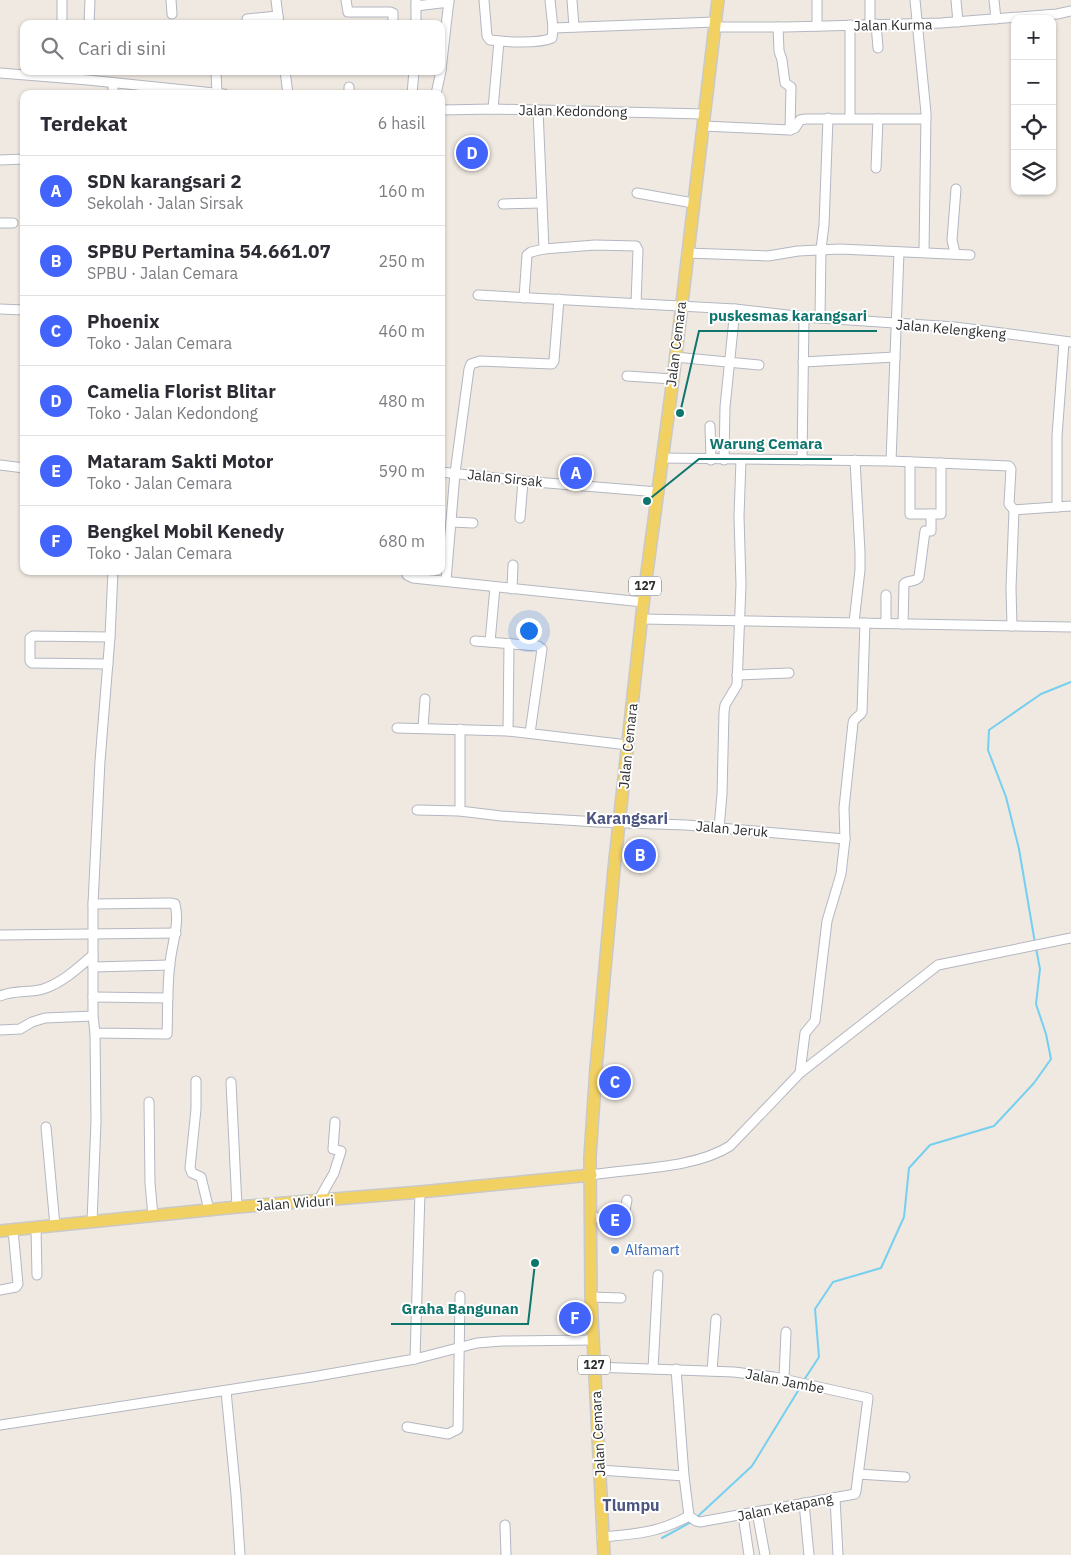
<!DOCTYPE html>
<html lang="id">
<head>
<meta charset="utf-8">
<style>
  body { margin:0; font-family:"IBM Plex Sans",sans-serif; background:#f2f2f3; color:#2b2b33 }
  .controls { position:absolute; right:15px; top:15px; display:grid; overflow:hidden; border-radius:10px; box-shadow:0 1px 4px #0004 }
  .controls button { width:45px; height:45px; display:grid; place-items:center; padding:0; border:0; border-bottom:1px solid #e1e1e2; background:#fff; color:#2b2b33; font:25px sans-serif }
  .you { position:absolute; left:528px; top:630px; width:18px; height:18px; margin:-12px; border:4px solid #fff; border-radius:50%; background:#1a73e8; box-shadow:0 0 0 8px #1a73e833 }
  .badge { display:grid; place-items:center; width:32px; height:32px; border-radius:50%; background:#4264fb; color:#fff; font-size:16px; font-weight:700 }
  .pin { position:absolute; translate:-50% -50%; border:2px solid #fff; box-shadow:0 1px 5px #0006 }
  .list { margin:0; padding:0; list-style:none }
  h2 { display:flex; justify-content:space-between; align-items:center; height:65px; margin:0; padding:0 20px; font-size:21px }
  h2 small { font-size:16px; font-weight:400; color:#7c7c81 }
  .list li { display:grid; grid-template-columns:32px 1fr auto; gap:15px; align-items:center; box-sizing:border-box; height:70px; padding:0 20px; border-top:1px solid #e1e1e2 }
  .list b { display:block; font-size:19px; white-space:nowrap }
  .list p { margin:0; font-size:16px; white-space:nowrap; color:#7c7c81 }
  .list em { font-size:16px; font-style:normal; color:#7c7c81 }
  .icon { flex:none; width:28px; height:28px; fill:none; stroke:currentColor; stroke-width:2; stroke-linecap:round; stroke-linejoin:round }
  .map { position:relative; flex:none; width:1071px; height:1555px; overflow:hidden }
  .search { position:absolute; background:#fff; box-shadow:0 1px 4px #0004; left:20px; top:20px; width:425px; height:55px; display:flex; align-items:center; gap:12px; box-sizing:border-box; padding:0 18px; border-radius:10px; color:#7c7c81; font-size:19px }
  .panel { position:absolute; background:#fff; box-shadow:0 1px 4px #0004; left:20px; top:90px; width:425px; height:485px; border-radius:10px }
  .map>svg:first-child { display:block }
</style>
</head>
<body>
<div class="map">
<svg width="1071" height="1555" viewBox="0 0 1071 1555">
  <rect width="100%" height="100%" fill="#efe9e1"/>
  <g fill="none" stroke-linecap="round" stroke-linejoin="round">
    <g stroke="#75cff0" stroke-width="2">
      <path d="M1035,943l-16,-94 -13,-52 -18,-47 1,-20 52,-36 30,-12"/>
      <path d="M804,1380l15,-23 -4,-48 18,-27 48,-14 23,-51 5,-49 21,-23 64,-19 40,-43 17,-24 -5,-25 -10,-30 4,-35 -4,-21"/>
      <path d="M696,1518l56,-52 49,-80"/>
      <path d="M662,1538l31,-17"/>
    </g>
    <defs>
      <g id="minor">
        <path d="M171,0l1,14"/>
        <path d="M276,0l3,24"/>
        <path d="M346,0l2,12h42l3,1v11"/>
        <path d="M416,0v24"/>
        <path d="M484,0l3,36 3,4c15,2 49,4 62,-2l1,-10 -3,-28"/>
        <path d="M572,0l2,27"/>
        <path d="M915,0l11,113 -2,139"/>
        <path d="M956,0l2,22"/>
        <path d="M994,0l2,19"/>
        <path d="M416,6l33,-4"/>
        <path d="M247,19l31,-3"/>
        <path d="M62,24v-24"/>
        <path d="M89,24l1,-24"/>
        <path d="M876,24l2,24"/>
        <path d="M850,25v93"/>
        <path d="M870,25v-25"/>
        <path d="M817,26v-26"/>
        <path d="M715,27h71l155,-4 116,-9 14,-3"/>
        <path d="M778,27l1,24 3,9 3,23 6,4 -1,43"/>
        <path d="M553,28l162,-6"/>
        <path d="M441,70l8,-70"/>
        <path d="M216,71l1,22"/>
        <path d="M285,71l3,23"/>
        <path d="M0,73l88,7 136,14"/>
        <path d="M113,83v11"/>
        <path d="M349,94v-7"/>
        <path d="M412,94l2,-23"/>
        <path d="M436,94l5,-23"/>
        <path d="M493,109l6,-68"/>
        <path d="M441,110l52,-1 211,5"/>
        <path d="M538,110l6,139 51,-4 41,1 2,4 -2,54"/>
        <path d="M703,126l87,4 5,-2 5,-8 6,-1h120"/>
        <path d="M0,160l24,-1"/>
        <path d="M876,168l2,-49"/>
        <path d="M637,193l56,10"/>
        <path d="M503,204l39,-1"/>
        <path d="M0,223h13"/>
        <path d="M687,253l81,3 30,-5 42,-2 130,6"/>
        <path d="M955,253l-3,-13 4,-51"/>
        <path d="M478,295l257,14 69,8 151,10 116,15"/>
        <path d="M524,298l3,-43 4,-3 13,-3"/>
        <path d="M0,309l24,1"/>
        <path d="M820,318l1,-69 3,-24 4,-107"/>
        <path d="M675,357l84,8"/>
        <path d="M803,362l92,-5"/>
        <path d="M627,376l46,3"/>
        <path d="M710,426l1,34"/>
        <path d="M662,458l229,3 118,5 2,3 -2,35 5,6 -3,78 1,38"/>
        <path d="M724,460l1,-53 10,-98"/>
        <path d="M802,460l2,-143"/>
        <path d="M891,461l8,-209"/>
        <path d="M910,462v52h31v-51"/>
        <path d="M0,465l24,3"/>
        <path d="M441,472l82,9 135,11"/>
        <path d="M1057,507v-71l7,-94"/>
        <path d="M1014,510l57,-4"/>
        <path d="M520,518l3,-37"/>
        <path d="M451,522l22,1"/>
        <path d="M407,571v4l6,3 230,24"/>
        <path d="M446,581l9,-108 14,-104 2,-5 9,-3 72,3 2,-3 5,-62"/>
        <path d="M512,589l1,-24"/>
        <path d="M642,619l429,8"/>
        <path d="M854,622l6,-52v-18l-5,-92"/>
        <path d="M886,623v-28"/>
        <path d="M903,624l1,-40c4,-5 12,-1 15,-7l6,-46h6v-17"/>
        <path d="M475,641l63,5 4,3 -12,84"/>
        <path d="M490,642l5,-55"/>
        <path d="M108,664l-76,-1 -2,-2v-23l3,-2 77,1"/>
        <path d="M737,675l52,-2"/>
        <path d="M397,728l111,3 120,14"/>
        <path d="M423,728l2,-29"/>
        <path d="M508,731l1,-88"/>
        <path d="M417,810l43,1 41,5 97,6 88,3 159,14"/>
        <path d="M460,811v-82"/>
        <path d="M719,828l3,-34 2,-82 1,-7 12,-20 4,-100 -2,-69 2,-56"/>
        <path d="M0,935l176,-2"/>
        <path d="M93,967l77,-2"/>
        <path d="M0,996c14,-6 29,-3 43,-7 19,-6 35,-21 50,-34"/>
        <path d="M93,997l75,1"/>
        <path d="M93,1016l2,17 72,1c1,-23 0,-48 3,-71 2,-20 10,-39 5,-59l-5,-1 -77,1"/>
        <path d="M0,1030l20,-1 12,-7 13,-4 48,-2v-112l7,-143 10,-124 3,-66"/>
        <path d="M800,1073l5,-40 10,-12 12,-100 14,-47 4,-35 -1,-31 9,-85c1,-6 7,-6 9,-11l3,-89"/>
        <path d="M196,1081v28l-6,59 2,5 9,4 8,33"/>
        <path d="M231,1082l6,125"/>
        <path d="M149,1102l1,81 3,33"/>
        <path d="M46,1127l9,99"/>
        <path d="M591,1175c42,-7 103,-6 139,-29l70,-73 138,-108 133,-27"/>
        <path d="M318,1201l16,-28 7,-22 -8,-2 2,-27"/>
        <path d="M591,1218l33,-2 3,-16"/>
        <path d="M92,1222l4,-101 -1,-88"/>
        <path d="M36,1228l1,47"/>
        <path d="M0,1290l16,-3 2,-3 -5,-54"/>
        <path d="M591,1297l30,1"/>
        <path d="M415,1359l5,-167"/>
        <path d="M594,1367l140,5 40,5 94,21 -12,93 -1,3 -155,28 -4,-1 -7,-5 -5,-40 -84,-6"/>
        <path d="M653,1369l5,-94"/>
        <path d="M676,1369l8,107"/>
        <path d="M712,1371l4,-52"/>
        <path d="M784,1378l2,-46"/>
        <path d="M226,1391l10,104 4,60"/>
        <path d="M0,1425l312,-48 103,-18 62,-16 25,-2 91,-1"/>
        <path d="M407,1427l41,7 10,-5 2,-133"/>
        <path d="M858,1474l47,3"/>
        <path d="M835,1498l3,57"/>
        <path d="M804,1503l5,52"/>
        <path d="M757,1512l8,43"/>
        <path d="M743,1515l6,40"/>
        <path d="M505,1525l1,30"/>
        <path d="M602,1537c34,-3 56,-4 87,-21"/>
      </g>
      <g id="major">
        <path d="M0,1231l237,-24 183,-15 171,-17"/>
        <path d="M604,1555l-13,-258 -1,-140 6,-89 18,-199 31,-282 28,-208 45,-379"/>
      </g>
    </defs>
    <use href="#minor" stroke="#b4b7c1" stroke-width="11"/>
    <use href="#major" stroke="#c9c9c9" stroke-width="14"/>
    <use href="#minor" stroke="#fff" stroke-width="9"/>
    <use href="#major" stroke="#f2d163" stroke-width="11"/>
  </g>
  <circle fill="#3f7fe0" stroke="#fff" stroke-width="2" cx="615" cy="1250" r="5"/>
  <g text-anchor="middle" stroke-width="4" stroke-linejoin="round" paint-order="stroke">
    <g fill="#fff" stroke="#6d6d6d" stroke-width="1">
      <rect x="629" y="576.5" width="32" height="19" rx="4"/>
      <rect x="578" y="1355.5" width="32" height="19" rx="4"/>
    </g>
    <g font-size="12" font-weight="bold" fill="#2e2e2e">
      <text x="645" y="590">127</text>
      <text x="594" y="1369">127</text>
    </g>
    <g font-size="14" fill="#2e2e2e" stroke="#fff">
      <text transform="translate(893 25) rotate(-1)" y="5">Jalan Kurma</text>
      <text transform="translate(573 111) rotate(1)" y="5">Jalan Kedondong</text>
      <text transform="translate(951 329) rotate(5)" y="5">Jalan Kelengkeng</text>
      <text transform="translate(676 344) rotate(-83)" y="5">Jalan Cemara</text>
      <text transform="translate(505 478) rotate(6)" y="5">Jalan Sirsak</text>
      <text transform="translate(628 746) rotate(-84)" y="5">Jalan Cemara</text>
      <text transform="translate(732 829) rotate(5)" y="5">Jalan Jeruk</text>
      <text transform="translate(295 1203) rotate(-4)" y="5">Jalan Widuri</text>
      <text transform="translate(785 1381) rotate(11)" y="5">Jalan Jambe</text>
      <text transform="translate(598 1434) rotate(-93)" y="5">Jalan Cemara</text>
      <text transform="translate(785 1507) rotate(-11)" y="5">Jalan Ketapang</text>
    </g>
    <g font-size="14" fill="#366cbe" stroke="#fff" text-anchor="start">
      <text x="625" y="1255">Alfamart</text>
    </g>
    <g font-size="16" font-weight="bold" fill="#4d5680" stroke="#fff">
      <text x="627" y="824">Karangsari</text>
      <text x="631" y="1511">Tlumpu</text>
    </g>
  </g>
  <path fill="none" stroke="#0f766e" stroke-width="2" d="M680 413L699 331H877M647 501L699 459H832M535 1263L528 1324H391"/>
  <g fill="#0f766e" stroke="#fff" stroke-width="2">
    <circle cx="680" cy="413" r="5"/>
    <circle cx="647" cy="501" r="5"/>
    <circle cx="535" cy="1263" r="5"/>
  </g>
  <g font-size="15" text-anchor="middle" font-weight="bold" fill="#0f766e" stroke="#fff" stroke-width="4" stroke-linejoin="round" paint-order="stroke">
    <text x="788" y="321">puskesmas karangsari</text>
    <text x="766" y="449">Warung Cemara</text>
    <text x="460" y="1314">Graha Bangunan</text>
  </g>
</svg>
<div class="controls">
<button>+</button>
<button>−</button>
<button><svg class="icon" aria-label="locate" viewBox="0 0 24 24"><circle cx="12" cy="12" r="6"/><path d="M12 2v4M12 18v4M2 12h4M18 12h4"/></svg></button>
<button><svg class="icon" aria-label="layers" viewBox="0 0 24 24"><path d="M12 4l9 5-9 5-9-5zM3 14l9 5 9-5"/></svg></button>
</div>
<div class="you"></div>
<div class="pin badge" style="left:576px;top:473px">A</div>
<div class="pin badge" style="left:640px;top:855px">B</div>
<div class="pin badge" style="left:615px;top:1082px">C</div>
<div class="pin badge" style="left:472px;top:153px">D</div>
<div class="pin badge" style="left:615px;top:1220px">E</div>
<div class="pin badge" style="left:575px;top:1318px">F</div>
<div class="search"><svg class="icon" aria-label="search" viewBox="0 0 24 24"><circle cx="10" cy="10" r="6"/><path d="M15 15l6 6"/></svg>Cari di sini</div>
<section class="panel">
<h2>Terdekat<small>6 hasil</small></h2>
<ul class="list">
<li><span class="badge">A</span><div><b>SDN karangsari 2</b><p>Sekolah · Jalan Sirsak</p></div><em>160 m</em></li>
<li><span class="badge">B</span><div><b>SPBU Pertamina 54.661.07</b><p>SPBU · Jalan Cemara</p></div><em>250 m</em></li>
<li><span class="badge">C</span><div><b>Phoenix</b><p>Toko · Jalan Cemara</p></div><em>460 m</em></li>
<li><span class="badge">D</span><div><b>Camelia Florist Blitar</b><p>Toko · Jalan Kedondong</p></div><em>480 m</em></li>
<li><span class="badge">E</span><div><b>Mataram Sakti Motor</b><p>Toko · Jalan Cemara</p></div><em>590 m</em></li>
<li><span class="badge">F</span><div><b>Bengkel Mobil Kenedy</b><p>Toko · Jalan Cemara</p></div><em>680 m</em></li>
</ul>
</section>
</div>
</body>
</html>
